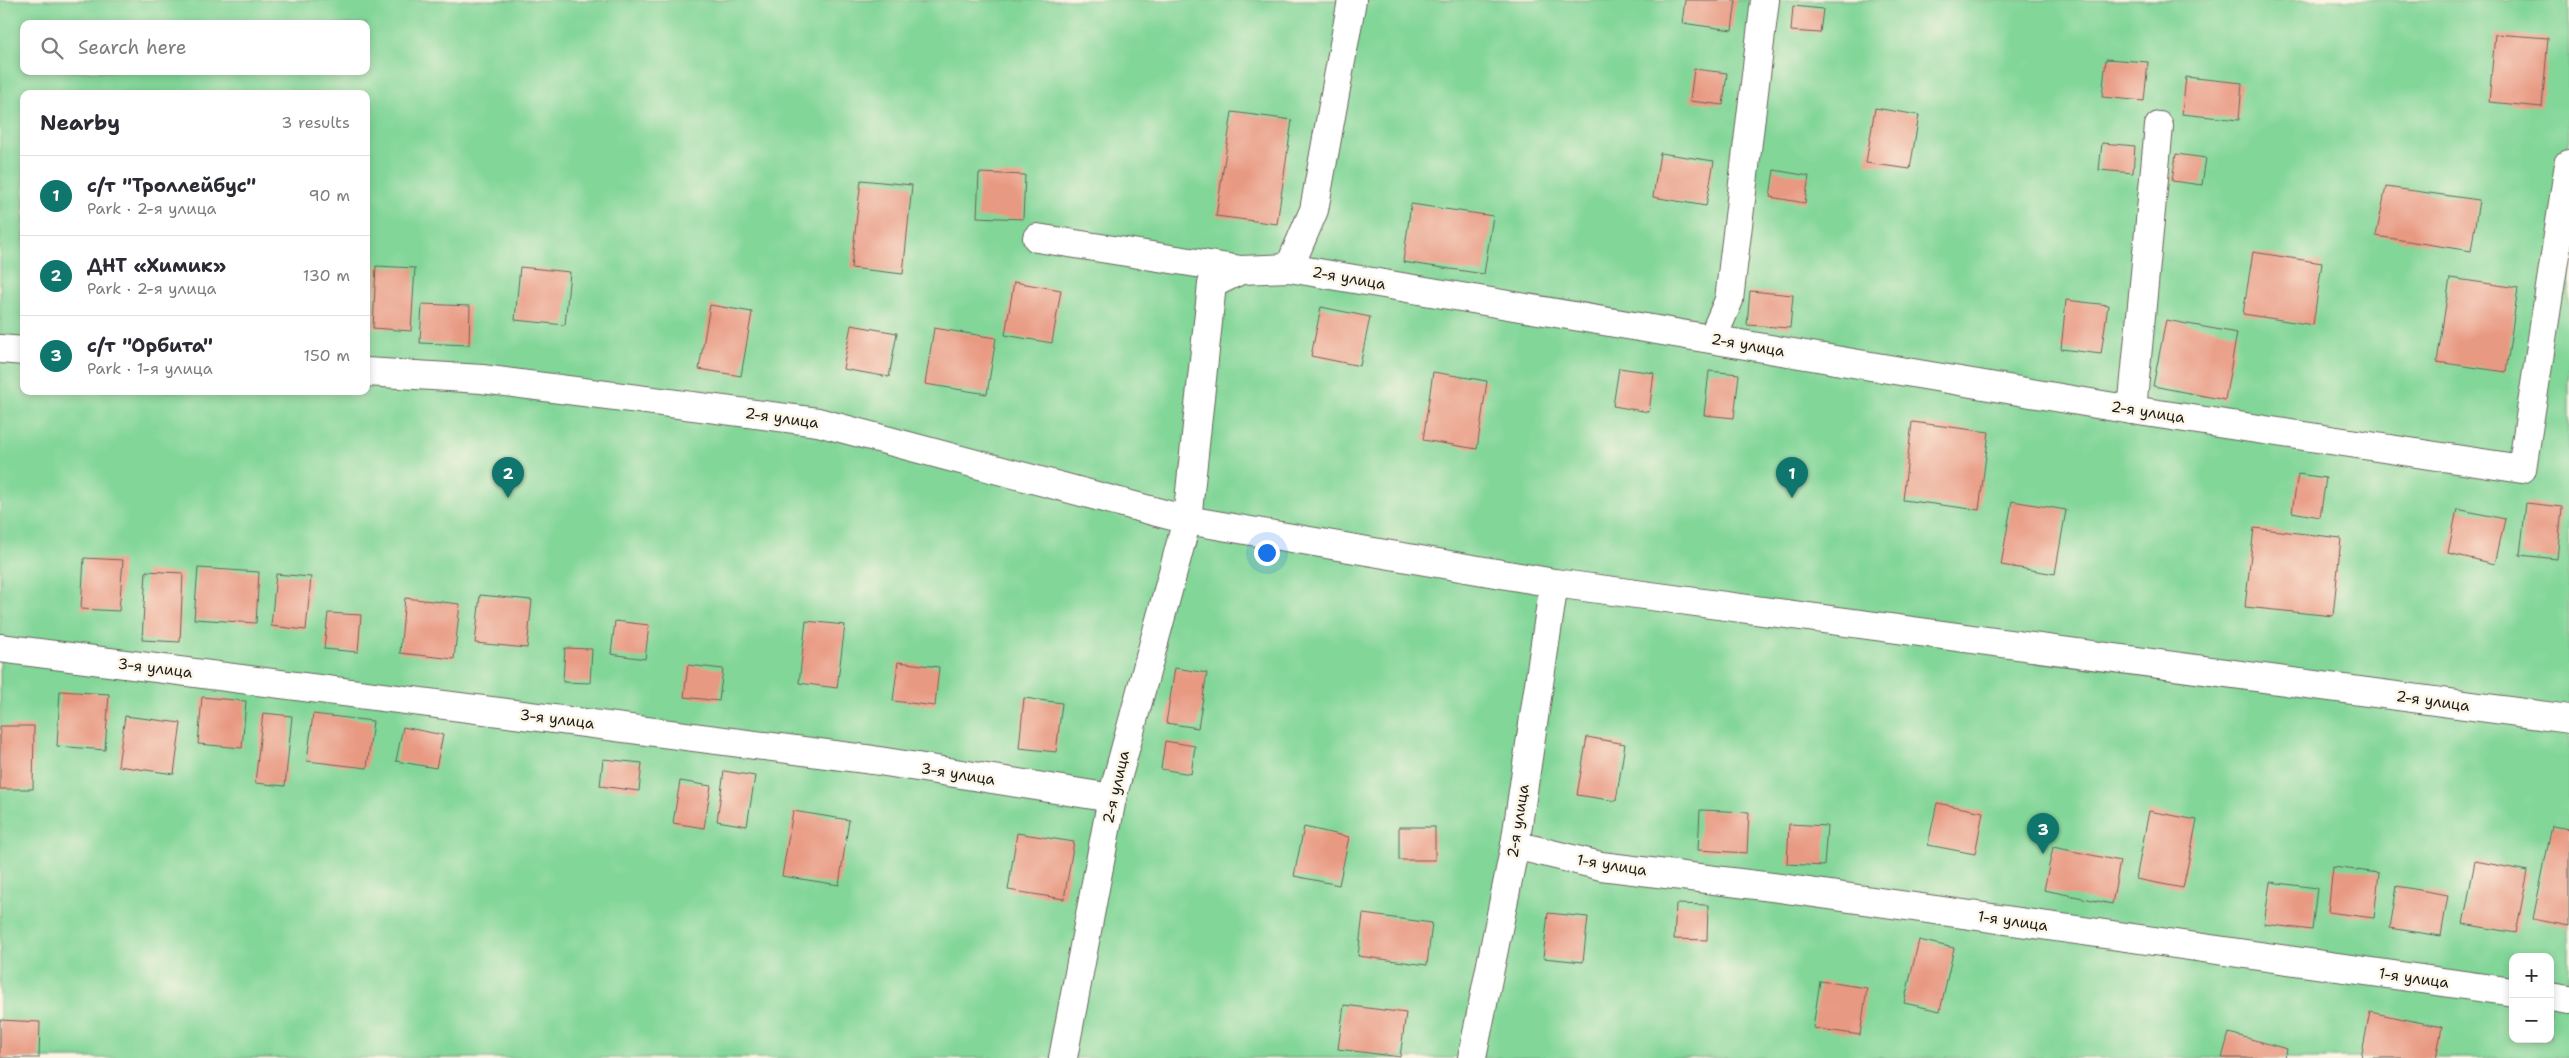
<!DOCTYPE html>
<html lang="en">
<head>
<meta charset="utf-8">
<style>
  body { margin:0; font-family:"Shantell Sans",sans-serif; background:#f2f2f3; color:#2b2b33 }
  .controls { position:absolute; right:15px; bottom:15px; display:grid; overflow:hidden; border-radius:10px; box-shadow:0 2px 8px #0003 }
  .controls button { width:45px; height:45px; display:grid; place-items:center; padding:0; border:0; border-bottom:1px solid #e1e1e2; background:#fff; color:#2b2b33; font:25px sans-serif }
  .you { position:absolute; left:1266px; top:552px; width:18px; height:18px; margin:-12px; border:4px solid #fff; border-radius:50%; background:#1a73e8; box-shadow:0 0 0 8px #1a73e833 }
  .badge { display:grid; place-items:center; width:32px; height:32px; border-radius:50%; background:#0f766e; color:#fff; font-size:16px; font-weight:700 }
  .pin { position:absolute; translate:-50% -41px; filter:drop-shadow(0 1px 2px #0008) }
  .pin::after { content:''; position:absolute; top:26px; width:18px; height:15px; background:inherit; clip-path:polygon(0 0,100% 0,50% 100%) }
  .list { margin:0; padding:0; list-style:none }
  h2 { display:flex; justify-content:space-between; align-items:center; height:65px; margin:0; padding:0 20px; font-size:21px }
  h2 small { font-size:16px; font-weight:400; color:#7c7c81 }
  .list li { display:grid; grid-template-columns:32px 1fr auto; gap:15px; align-items:center; box-sizing:border-box; height:80px; padding:0 20px; border-top:1px solid #e1e1e2 }
  .list b { display:block; font-size:19px; white-space:nowrap }
  .list p { margin:0; font-size:16px; white-space:nowrap; color:#7c7c81 }
  .list em { font-size:16px; font-style:normal; color:#7c7c81 }
  .icon { flex:none; width:28px; height:28px; fill:none; stroke:currentColor; stroke-width:2; stroke-linecap:round; stroke-linejoin:round }
  .map { position:relative; flex:none; width:2569px; height:1058px; overflow:hidden }
  .search { position:absolute; background:#fff; box-shadow:0 2px 8px #0003; left:20px; top:20px; width:350px; height:55px; display:flex; align-items:center; gap:12px; box-sizing:border-box; padding:0 18px; border-radius:10px; color:#7c7c81; font-size:19px }
  .panel { position:absolute; background:#fff; box-shadow:0 2px 8px #0003; left:20px; top:90px; width:350px; height:305px; border-radius:10px }
  .map>svg:first-child { display:block }
</style>
</head>
<body>
<div class="map">
<svg width="2569" height="1058" viewBox="0 0 2569 1058">
  <rect width="100%" height="100%" fill="#fcf5e5"/>
  <filter id="ink" filterUnits="userSpaceOnUse"><feTurbulence type="fractalNoise" baseFrequency=".02" numOctaves="2"/><feDisplacementMap in="SourceGraphic" scale="10" xChannelSelector="R" yChannelSelector="G"/><feConvolveMatrix kernelMatrix="1 2 1 2 8 2 1 2 1" color-interpolation-filters="sRGB"/></filter>
  <filter id="wash" filterUnits="userSpaceOnUse"><feTurbulence type="fractalNoise" baseFrequency=".0096" numOctaves="4" result="noise"/><feDisplacementMap in="SourceGraphic" scale="20" xChannelSelector="R" yChannelSelector="G"/><feGaussianBlur stdDeviation="1.12" result="paint"/><feColorMatrix in="noise" values="0 0 0 0 0 0 0 0 0 0 0 0 0 0 0 0 0 1.4 0 .05"/><feComposite in="paint" operator="in"/></filter>
  <g filter="url(#wash)">
    <rect width="100%" height="100%" fill="#f4ebd2"/>
    <path fill="#81d698" stroke="#4e795a" fill-rule="evenodd" d="M0,0h2569v1058h-2569zM24,24h342v47h-342zM24,94h342v297h-342zM2513,957h37v82h-37z"/>
    <g id="blocks">
      <g fill="#e89982">
        <path d="M1685,0h51l-4,30 -50,-7z"/>
        <path d="M1793,6l30,3 -3,24 -29,-2z"/>
        <path d="M2495,34l53,4 -6,69 -53,-5z"/>
        <path d="M2106,59l42,3 -4,39 -42,-4z"/>
        <path d="M1694,69l33,4 -4,32 -33,-4z"/>
        <path d="M2186,77l56,6 -3,37 -57,-6z"/>
        <path d="M1875,108l44,7 -9,54 -44,-6z"/>
        <path d="M1232,112l60,8 -15,104 -61,-8z"/>
        <path d="M2102,143l33,3 -2,27 -34,-3z"/>
        <path d="M1660,153l54,8 -8,45 -53,-9z"/>
        <path d="M2176,154l30,4 -4,27 -30,-4z"/>
        <path d="M1774,170l35,6 -4,27 -35,-6z"/>
        <path d="M979,173l46,2 -2,44 -46,-2z"/>
        <path d="M861,180l51,5 -9,89 -52,-6z"/>
        <path d="M2386,187l93,13 -8,51 -95,-15z"/>
        <path d="M1411,204l82,12 -9,58 -81,-12z"/>
        <path d="M2253,252l69,11 -9,62 -70,-11z"/>
        <path d="M376,266l39,2 -4,63 -38,-3z"/>
        <path d="M520,267l50,5 -5,53 -50,-5z"/>
        <path d="M2450,278l68,10 -12,84 -69,-10z"/>
        <path d="M1014,282l47,8 -9,53 -47,-8z"/>
        <path d="M1750,291l43,4 -3,33 -43,-3z"/>
        <path d="M2066,300l42,5 -7,49 -40,-5z"/>
        <path d="M422,304l48,2 -1,39 -49,-2z"/>
        <path d="M710,305l42,7 -11,64 -42,-7z"/>
        <path d="M1321,307l49,10 -10,49 -49,-10z"/>
        <path d="M2166,320l71,13 -12,67 -72,-14z"/>
        <path d="M851,325l46,8 -8,44 -46,-8z"/>
        <path d="M934,328l62,10 -9,56 -62,-10z"/>
        <path d="M1619,368l35,5 -5,39 -36,-6z"/>
        <path d="M1709,371l30,3 -5,44 -30,-3z"/>
        <path d="M1433,372l54,9 -10,68 -54,-9z"/>
        <path d="M1912,422l77,10 -10,78 -76,-10z"/>
        <path d="M2298,474l28,4 -6,39 -28,-5z"/>
        <path d="M2012,501l54,9 -11,64 -54,-9z"/>
        <path d="M2526,503l36,4 -5,52 -37,-4z"/>
        <path d="M2457,509l48,10 -10,45 -47,-11z"/>
        <path d="M2254,528l87,10 -8,78 -88,-9z"/>
        <path d="M84,558l39,2 -4,51 -38,-2z"/>
        <path d="M198,568l61,4 -3,51 -62,-4z"/>
        <path d="M146,571l37,2 -3,69 -38,-2z"/>
        <path d="M276,574l35,3 -5,53 -35,-4z"/>
        <path d="M480,595l52,5 -5,48 -52,-5z"/>
        <path d="M405,598l55,6 -6,55 -54,-6z"/>
        <path d="M328,613l33,2 -3,37 -34,-3z"/>
        <path d="M615,621l34,4 -4,34 -34,-5z"/>
        <path d="M806,621l39,4 -8,63 -38,-5z"/>
        <path d="M565,648l27,1 -2,34 -27,-1z"/>
        <path d="M898,662l41,5 -4,39 -42,-5z"/>
        <path d="M688,665l35,4 -4,32 -35,-4z"/>
        <path d="M1175,668l32,5 -9,55 -32,-5z"/>
        <path d="M60,691l49,3 -4,56 -48,-4z"/>
        <path d="M202,697l44,4 -4,47 -44,-4z"/>
        <path d="M1024,698l38,5 -6,49 -37,-4z"/>
        <path d="M263,713l29,3 -7,70 -30,-3z"/>
        <path d="M313,714l60,7 -6,47 -60,-7z"/>
        <path d="M125,716l56,7 -7,51 -56,-8z"/>
        <path d="M0,726h34l-1,63h-33z"/>
        <path d="M403,727l40,8 -7,33 -40,-7z"/>
        <path d="M1587,737l38,7 -9,57 -39,-6z"/>
        <path d="M1165,741l30,5 -4,28 -30,-5z"/>
        <path d="M603,759l39,4 -3,28 -39,-5z"/>
        <path d="M724,771l31,5 -8,50 -30,-5z"/>
        <path d="M680,781l31,5 -7,42 -31,-5z"/>
        <path d="M1937,803l46,9 -8,42 -47,-9z"/>
        <path d="M1700,810l49,2 -2,41 -49,-3z"/>
        <path d="M793,811l56,9 -10,65 -57,-9z"/>
        <path d="M2149,811l48,9 -14,68 -47,-9z"/>
        <path d="M1789,824l38,2 -3,40 -37,-2z"/>
        <path d="M2552,826l17,3v97l-36,-7z"/>
        <path d="M1304,827l45,10 -10,48 -45,-9z"/>
        <rect x="1399" y="827" width="36" height="33"/>
        <path d="M1017,833l57,9 -10,57 -56,-9z"/>
        <path d="M2053,847l67,14 -8,43 -68,-14z"/>
        <path d="M2475,861l53,10 -12,62 -53,-9z"/>
        <path d="M2333,867l46,6 -5,45 -46,-6z"/>
        <path d="M2270,882l47,6 -5,42 -48,-6z"/>
        <path d="M2397,886l51,9 -7,41 -51,-8z"/>
        <path d="M1676,904l32,1 -1,35 -33,-1z"/>
        <path d="M1548,913l40,4 -5,45 -40,-4z"/>
        <path d="M1363,914l69,9 -5,42 -69,-9z"/>
        <path d="M1919,940l35,8 -14,63 -36,-8z"/>
        <path d="M1820,981l47,7 -7,47 -47,-7z"/>
        <path d="M1344,1005l62,8 -6,44 -62,-8z"/>
        <path d="M2370,1012l72,15 -6,31h-75z"/>
        <path d="M0,1020l40,2 -1,36h-39z"/>
        <path d="M2229,1033l58,16 -2,9h-63z"/>
      </g>
    </g>
  </g>
  <g filter="url(#ink)">
    <use href="#blocks" fill-opacity="0" stroke="#68645c" stroke-width="1"/>
    <g fill="none" stroke-linecap="round" stroke-linejoin="round">
      <defs>
        <g id="minor">
          <path d="M1037,238l204,32"/>
          <path d="M1289,268l25,-58 38,-210"/>
          <path d="M1712,339l17,-39 36,-300"/>
          <path d="M0,349l24,2"/>
          <path d="M366,372l116,7 336,43 369,98 367,63 1015,136"/>
          <path d="M2132,410l27,-284"/>
          <path d="M0,648l873,112 239,38"/>
          <path d="M1515,845l86,21 179,22 733,104"/>
          <path d="M2550,997l19,3"/>
          <path d="M1063,1058l49,-260 75,-278 25,-236 29,-14 48,-2 843,142 390,59 47,-305"/>
          <path d="M1472,1058l43,-213 39,-262"/>
        </g>
      </defs>
      <use href="#minor" stroke="#68645c" stroke-width="30"/>
      <use href="#minor" stroke="#fff" stroke-width="28"/>
    </g>
  </g>
  <g text-anchor="middle" stroke-width="5" stroke-linejoin="round" paint-order="stroke">
    <g font-size="15" fill="#1c1c1c" stroke="#fcf5e5">
      <text transform="translate(1349 278) rotate(10)" y="5">2-я улица</text>
      <text transform="translate(1748 345) rotate(10)" y="5">2-я улица</text>
      <text transform="translate(2148 412) rotate(9)" y="5">2-я улица</text>
      <text transform="translate(782 418) rotate(8)" y="5">2-я улица</text>
      <text transform="translate(155 668) rotate(7)" y="5">3-я улица</text>
      <text transform="translate(2433 701) rotate(8)" y="5">2-я улица</text>
      <text transform="translate(557 719) rotate(7)" y="5">3-я улица</text>
      <text transform="translate(958 774) rotate(9)" y="5">3-я улица</text>
      <text transform="translate(1116 787) rotate(-77)" y="5">2-я улица</text>
      <text transform="translate(1518 821) rotate(-81)" y="5">2-я улица</text>
      <text transform="translate(1612 865) rotate(9)" y="5">1-я улица</text>
      <text transform="translate(2013 921) rotate(8)" y="5">1-я улица</text>
      <text transform="translate(2414 978) rotate(8)" y="5">1-я улица</text>
    </g>
  </g>
</svg>
<div class="controls">
<button>+</button>
<button>−</button>
</div>
<div class="you"></div>
<div class="pin badge" style="left:1792px;top:498px">1</div>
<div class="pin badge" style="left:508px;top:498px">2</div>
<div class="pin badge" style="left:2043px;top:854px">3</div>
<div class="search"><svg class="icon" aria-label="search" viewBox="0 0 24 24"><circle cx="10" cy="10" r="6"/><path d="M15 15l6 6"/></svg>Search here</div>
<section class="panel">
<h2>Nearby<small>3 results</small></h2>
<ul class="list">
<li><span class="badge">1</span><div><b>с/т &quot;Троллейбус&quot;</b><p>Park · 2-я улица</p></div><em>90 m</em></li>
<li><span class="badge">2</span><div><b>ДНТ «Химик»</b><p>Park · 2-я улица</p></div><em>130 m</em></li>
<li><span class="badge">3</span><div><b>с/т &quot;Орбита&quot;</b><p>Park · 1-я улица</p></div><em>150 m</em></li>
</ul>
</section>
</div>
</body>
</html>
